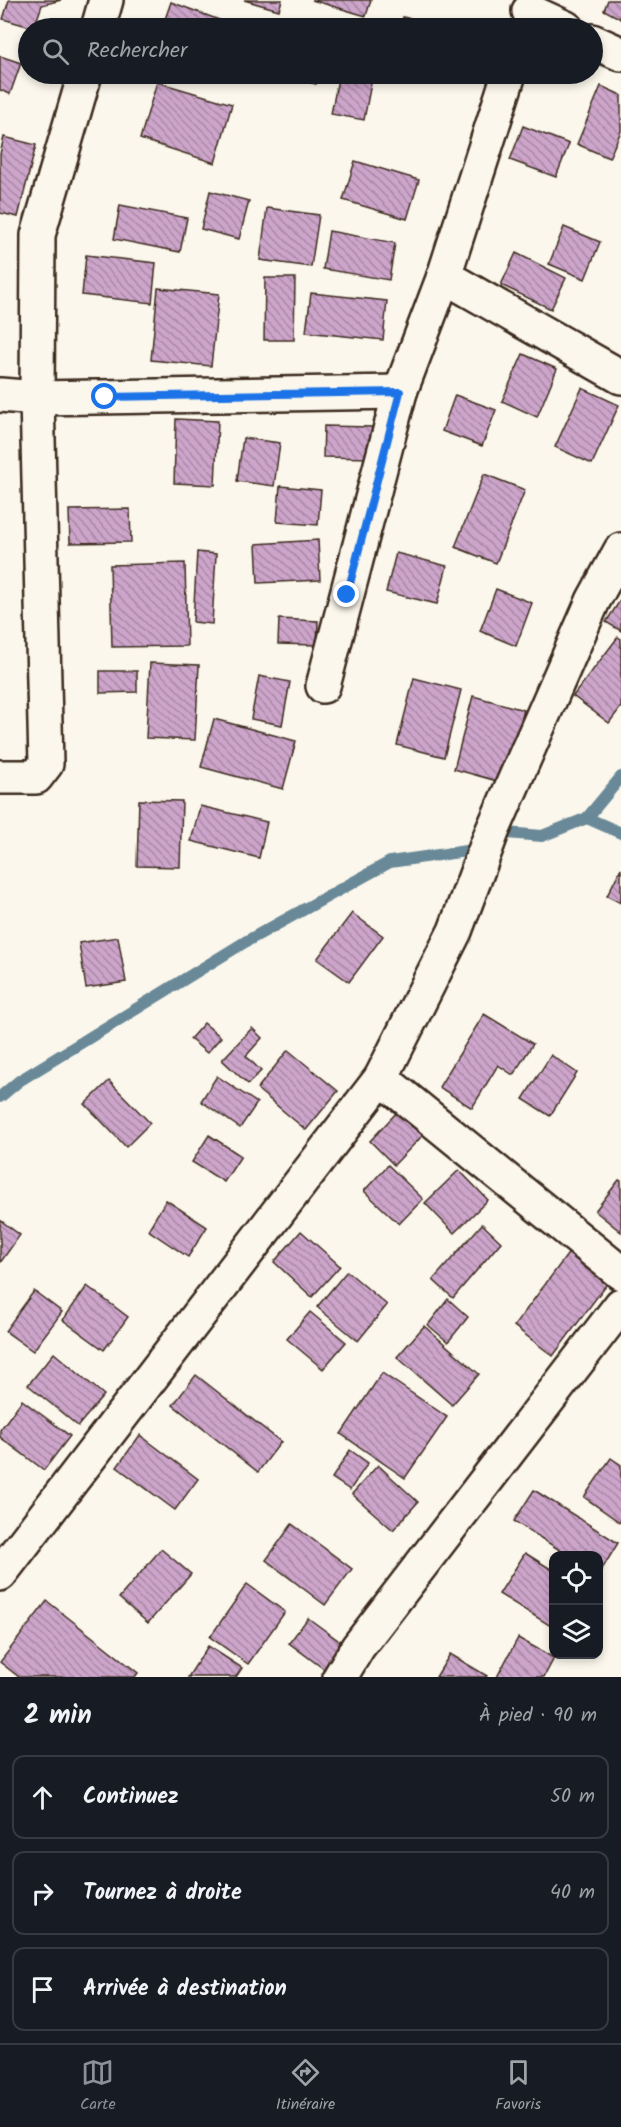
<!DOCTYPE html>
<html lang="fr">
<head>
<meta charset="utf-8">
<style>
  body { margin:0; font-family:Kalam,sans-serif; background:#20242c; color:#f1f3f6 }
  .controls { position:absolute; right:18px; bottom:18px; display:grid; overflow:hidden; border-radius:12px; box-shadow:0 3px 9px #0003 }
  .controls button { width:54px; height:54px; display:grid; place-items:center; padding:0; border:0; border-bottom:2px solid #363941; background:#171b24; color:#f1f3f6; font:30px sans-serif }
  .stop { position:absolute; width:18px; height:18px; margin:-14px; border:4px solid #1a73e8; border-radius:50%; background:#fff }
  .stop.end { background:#1a73e8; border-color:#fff; box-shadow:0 2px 6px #0008 }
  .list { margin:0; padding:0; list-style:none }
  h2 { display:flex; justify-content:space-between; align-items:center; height:78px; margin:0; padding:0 24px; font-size:26px }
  h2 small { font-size:20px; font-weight:400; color:#9ea1a6 }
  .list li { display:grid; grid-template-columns:39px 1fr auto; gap:18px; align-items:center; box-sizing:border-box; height:84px; margin:0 12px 12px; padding:0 12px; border:2px solid #363941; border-radius:12px }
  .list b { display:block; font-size:22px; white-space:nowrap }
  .list em { font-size:20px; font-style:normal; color:#9ea1a6 }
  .icon { flex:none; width:33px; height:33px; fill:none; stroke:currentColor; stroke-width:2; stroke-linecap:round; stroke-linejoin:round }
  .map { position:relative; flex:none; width:621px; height:1677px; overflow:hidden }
  .search { position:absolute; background:#171b24; box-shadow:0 3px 9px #0003; left:18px; right:18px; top:18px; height:66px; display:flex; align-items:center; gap:15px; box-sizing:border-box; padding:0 21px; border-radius:33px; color:#9ea1a6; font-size:22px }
  .sheet { height:366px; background:#171b24 }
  nav { display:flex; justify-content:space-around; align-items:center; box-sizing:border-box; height:84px; border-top:2px solid #363941; background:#171b24; font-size:16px; color:#9ea1a6 }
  nav a { display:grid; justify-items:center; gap:3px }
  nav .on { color:#8c9099 }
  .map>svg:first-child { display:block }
</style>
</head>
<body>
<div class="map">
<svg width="621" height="1677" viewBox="0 0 621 1677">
  <defs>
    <pattern id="building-back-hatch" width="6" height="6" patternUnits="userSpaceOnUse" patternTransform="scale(1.5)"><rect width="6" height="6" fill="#cda5cb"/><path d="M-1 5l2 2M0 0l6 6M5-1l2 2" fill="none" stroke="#a887a4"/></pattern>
  </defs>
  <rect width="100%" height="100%" fill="#fbf7ec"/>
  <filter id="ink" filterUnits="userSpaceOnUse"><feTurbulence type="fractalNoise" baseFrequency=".0167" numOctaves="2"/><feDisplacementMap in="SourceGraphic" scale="12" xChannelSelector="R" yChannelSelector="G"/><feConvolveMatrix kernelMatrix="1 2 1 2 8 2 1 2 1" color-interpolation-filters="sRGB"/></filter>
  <g filter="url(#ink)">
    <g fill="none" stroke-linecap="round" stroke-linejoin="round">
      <g stroke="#6a8998" stroke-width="12">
        <path d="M587,818l34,15"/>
        <path d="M495,832l47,4 45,-18 34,-41"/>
        <path d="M0,1097l19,-16 226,-139 145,-80 83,-12 6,-6"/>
      </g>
    </g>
    <g fill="url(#building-back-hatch)" stroke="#3b2a1e" stroke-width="1.5">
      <path d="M9,0h52l-19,5 -8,23 -31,-9z"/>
      <path d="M244,0h38l-3,10z"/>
      <path d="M312,0h59l-5,16z"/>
      <path d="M608,0h13v19l-17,-9z"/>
      <path d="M171,2l59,22 -1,4h-67z"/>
      <path d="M403,17l47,11h-50z"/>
      <path d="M0,56l21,7 -11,31 -10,-4z"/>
      <path d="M303,74h16l-3,10 -14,-4z"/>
      <path d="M339,74l33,4 -8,42 -33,-6z"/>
      <path d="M157,82l75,22 -17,59 -75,-24z"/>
      <path d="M601,86l20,9v36l-12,27 -32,-14z"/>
      <path d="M523,126l46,18 -13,33 -46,-17z"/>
      <path d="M4,137l32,8 -18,72 -18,-4v-59z"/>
      <path d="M355,161l64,19 -12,39 -64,-19z"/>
      <path d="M210,191l39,10 -10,38 -38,-10z"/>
      <path d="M120,205l67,13 -7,34 -66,-13z"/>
      <path d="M267,208l52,7 -8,52 -51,-7z"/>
      <path d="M564,227l36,15 -15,37 -36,-15z"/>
      <path d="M329,231l66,12 -6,37 -66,-11z"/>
      <path d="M516,253l50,25 -15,31 -50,-24z"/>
      <path d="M86,255l70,8 -4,40 -70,-8z"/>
      <path d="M265,278h30l-1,62h-30z"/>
      <path d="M158,288l61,6 -8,72 -60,-6z"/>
      <path d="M311,293l76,8 -4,39 -77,-8z"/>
      <path d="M523,354l34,15 -20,48 -35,-16z"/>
      <path d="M582,388l37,17 -27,59 -37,-17z"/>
      <path d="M455,395l41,15 -14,36 -40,-15z"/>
      <path d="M176,419l42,2 -3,64 -41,-2z"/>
      <path d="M324,426l48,1 -1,31 -48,-1z"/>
      <path d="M243,438l37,5 -6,43 -37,-5z"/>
      <path d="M484,474l41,16 -29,73 -41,-16z"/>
      <path d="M280,486l41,4 -3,35 -41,-3z"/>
      <path d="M130,509l1,33 -61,1 -1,-33z"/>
      <path d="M318,540l2,40 -62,3 -2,-39z"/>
      <path d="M197,552l19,2 -4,70 -19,-2z"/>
      <path d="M396,553l51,13 -10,38 -51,-12z"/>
      <path d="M185,563l2,83 -75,1 -2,-82z"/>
      <path d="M496,589l36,14 -16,43 -36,-15z"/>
      <path d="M621,599v32l-15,-9z"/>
      <path d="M279,619l39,2 -1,24 -39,-1z"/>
      <path d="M618,637l3,2v68l-12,16 -36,-27z"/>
      <path d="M150,663l49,2 -4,75 -49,-2z"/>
      <path d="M100,671h37v21l-37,1z"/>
      <path d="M259,676l31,6 -8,43 -31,-6z"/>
      <path d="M414,678l47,12 -17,67 -47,-12z"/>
      <path d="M473,696l51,14 -20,73 -50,-14z"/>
      <path d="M214,719l82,22 -13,48 -82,-22z"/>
      <path d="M139,800l43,1 -2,66 -43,-1z"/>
      <path d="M200,806l67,16 -8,36 -68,-17z"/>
      <path d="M621,868v35l-14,-7z"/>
      <path d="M352,913l31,23 -34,46 -32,-23z"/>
      <path d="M118,937l8,45 -40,6 -7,-45z"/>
      <path d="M484,1014l49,30 -20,31 -15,-10 -26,43 -33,-21z"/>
      <path d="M204,1023l17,14 -14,16 -17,-14z"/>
      <path d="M252,1028l10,10 -16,18 15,15 -13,13 -26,-24z"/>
      <path d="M288,1050l50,41 -32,39 -49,-41z"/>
      <path d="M551,1055l26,18 -27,43 -27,-17z"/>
      <path d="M217,1076l40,27 -17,25 -39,-27z"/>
      <path d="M109,1081l41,42 -24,24 -41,-43z"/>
      <path d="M399,1110l25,24 -30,31 -24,-24z"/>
      <path d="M209,1135l32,21 -17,26 -32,-20z"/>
      <path d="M388,1165l35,34 -24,25 -35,-33z"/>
      <path d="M459,1170l29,30 -34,33 -29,-30z"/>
      <path d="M619,1180l2,1v51l-26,-21z"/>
      <path d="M166,1200l41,27 -19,30 -40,-27z"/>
      <path d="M0,1220l20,15 -20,28z"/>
      <path d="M482,1224l19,18 -48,56 -20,-18z"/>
      <path d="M301,1231l39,35 -28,31 -38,-35z"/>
      <path d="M570,1251l39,30 -56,75 -39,-30z"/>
      <path d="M347,1271l40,34 -29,36 -41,-34z"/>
      <path d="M87,1286l41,31 -24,33 -41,-30z"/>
      <path d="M34,1291l28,21 -29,39 -28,-20z"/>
      <path d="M448,1299l20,18 -20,25 -20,-17z"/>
      <path d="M310,1312l36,30 -23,27 -36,-30z"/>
      <path d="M424,1326l55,48 -27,31 -55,-48z"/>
      <path d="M54,1353l50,42 -26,31 -50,-41z"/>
      <path d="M382,1373l65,44 -42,61 -64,-44z"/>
      <path d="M196,1375l85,67 -23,30 -85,-67z"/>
      <path d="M22,1400l48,36 -26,34 -44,-33v-7z"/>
      <path d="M140,1435l58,44 -23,31 -58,-43z"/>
      <path d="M350,1450l18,13 -18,27 -18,-12z"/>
      <path d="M611,1458l10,7v58l-37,-26z"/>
      <path d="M378,1465l40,37 -25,28 -41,-36z"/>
      <path d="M534,1490l84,53 -19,31 -1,-18h-29l-55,-35z"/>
      <path d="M292,1524l60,45 -27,36 -59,-45z"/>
      <path d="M161,1549l30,25 -43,49 -29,-25z"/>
      <path d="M525,1553l29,18v57l-55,-34z"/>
      <path d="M247,1584l38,28 -37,52 -38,-27z"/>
      <path d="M47,1601l91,72 -3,4h-116l-19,-15z"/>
      <path d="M308,1618l42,31 -18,26 -43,-32z"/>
      <path d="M518,1638l36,20 -10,19h-47z"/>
      <path d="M208,1646l34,22 -6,9h-48z"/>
      <path d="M450,1654l37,22 -1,1h-50z"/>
    </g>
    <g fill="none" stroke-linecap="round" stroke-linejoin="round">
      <defs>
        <g id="minor">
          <path d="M529,11l37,17"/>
          <path d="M98,28l8,-28"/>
          <path d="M592,41l29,13"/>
          <path d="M444,276l177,101"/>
          <path d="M0,395l37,3 363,-6"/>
          <path d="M323,686l77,-294 44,-116 65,-202"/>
          <path d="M0,777h36l10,-13 -9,-366 1,-163 47,-161"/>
          <path d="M381,1078l240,195"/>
          <path d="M0,1574l381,-496 74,-147 37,-99 101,-231 28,-51"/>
          <path d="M340,1677l18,-30 263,-342"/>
        </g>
      </defs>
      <use href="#minor" stroke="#3b2a1e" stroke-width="38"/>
      <use href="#minor" stroke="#fbf7ec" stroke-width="33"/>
    </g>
  </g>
  <g fill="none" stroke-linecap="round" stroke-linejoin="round" filter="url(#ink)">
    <path stroke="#1a73e8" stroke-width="8" d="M105,397l295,-5 -53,203"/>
  </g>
</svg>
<div class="controls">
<button><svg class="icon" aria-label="locate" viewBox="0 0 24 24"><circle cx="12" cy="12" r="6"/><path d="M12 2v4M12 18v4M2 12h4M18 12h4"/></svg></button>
<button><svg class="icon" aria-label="layers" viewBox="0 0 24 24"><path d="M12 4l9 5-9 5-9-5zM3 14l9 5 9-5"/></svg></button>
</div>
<div class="stop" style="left:105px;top:397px"></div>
<div class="stop end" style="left:347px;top:595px"></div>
<div class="search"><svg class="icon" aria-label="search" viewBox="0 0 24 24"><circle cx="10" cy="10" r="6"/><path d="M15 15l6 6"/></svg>Rechercher</div>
</div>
<section class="sheet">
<h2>2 min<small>À pied · 90 m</small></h2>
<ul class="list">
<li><svg class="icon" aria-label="ahead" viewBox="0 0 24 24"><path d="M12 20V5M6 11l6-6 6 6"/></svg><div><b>Continuez</b></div><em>50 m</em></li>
<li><svg class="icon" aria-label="right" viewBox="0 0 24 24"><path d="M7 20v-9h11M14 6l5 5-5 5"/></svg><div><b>Tournez à droite</b></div><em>40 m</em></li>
<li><svg class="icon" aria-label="arrive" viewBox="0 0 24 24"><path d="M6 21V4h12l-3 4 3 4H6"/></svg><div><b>Arrivée à destination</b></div></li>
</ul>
</section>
<nav>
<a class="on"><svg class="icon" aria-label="map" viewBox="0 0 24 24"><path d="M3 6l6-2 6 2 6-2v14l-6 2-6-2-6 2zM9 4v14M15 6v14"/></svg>Carte</a>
<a><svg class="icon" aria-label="directions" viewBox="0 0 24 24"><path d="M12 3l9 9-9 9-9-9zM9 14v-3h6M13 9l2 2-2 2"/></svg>Itinéraire</a>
<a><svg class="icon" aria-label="saved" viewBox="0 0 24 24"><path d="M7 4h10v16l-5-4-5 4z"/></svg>Favoris</a>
</nav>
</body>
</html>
